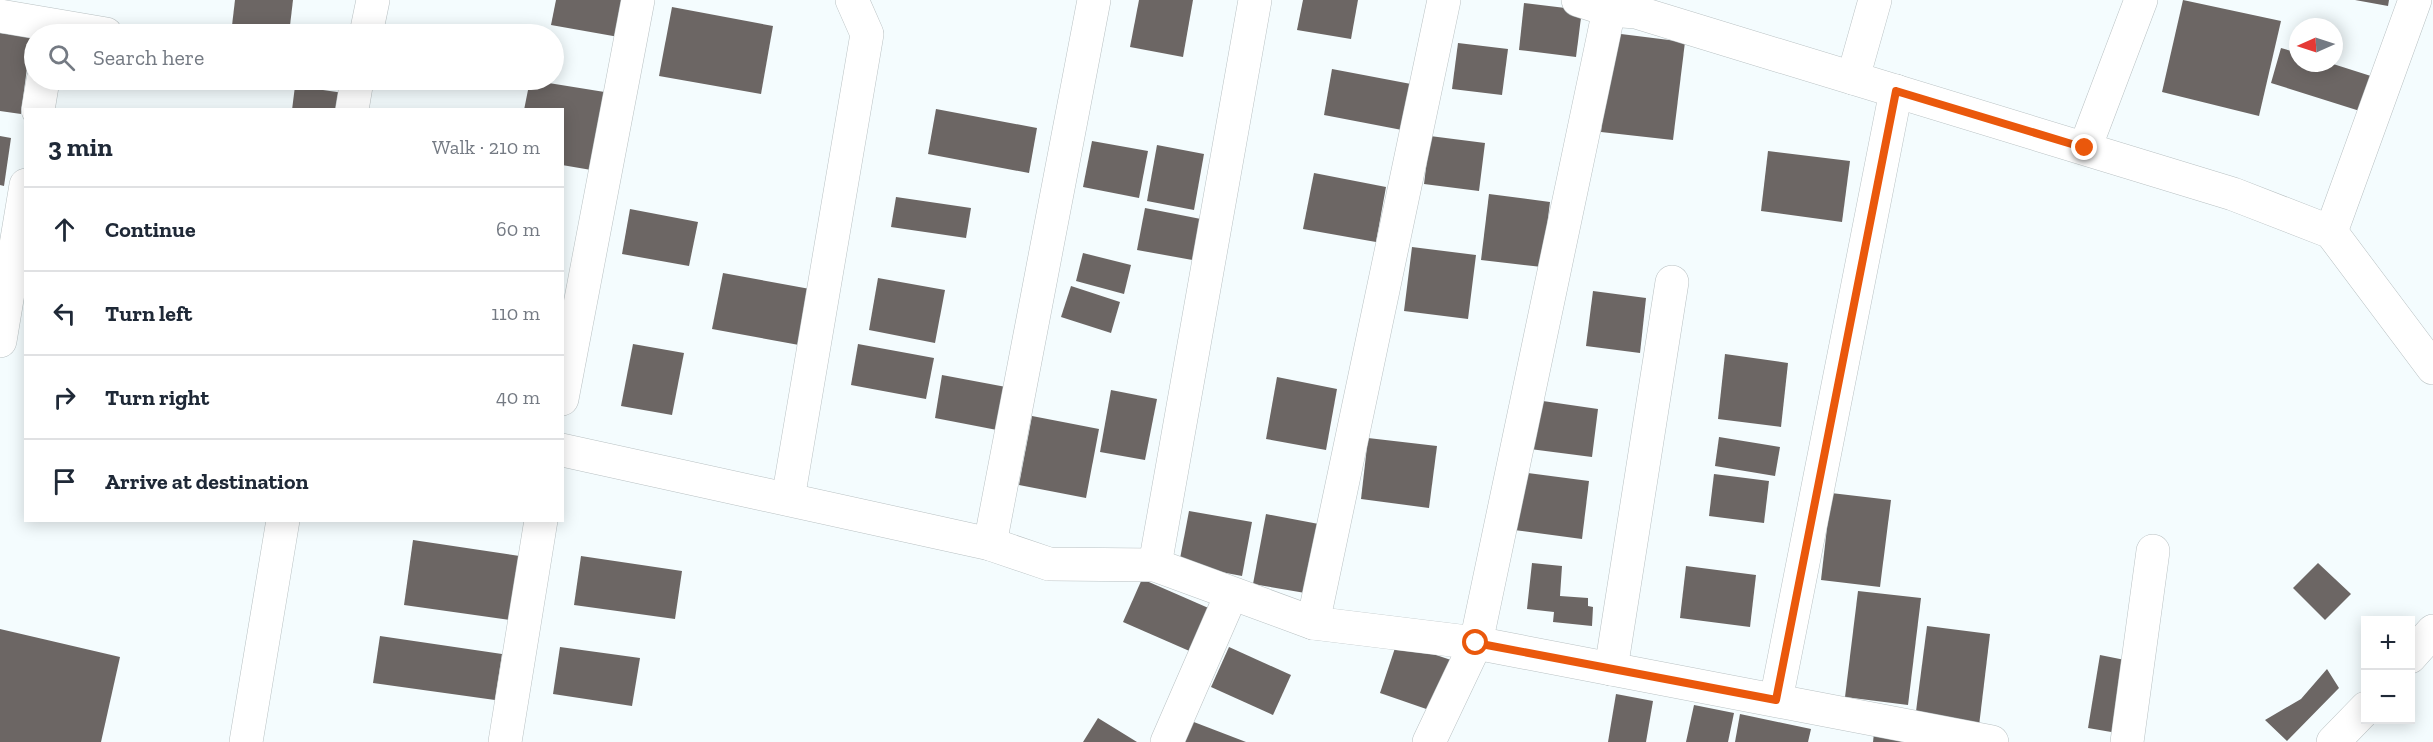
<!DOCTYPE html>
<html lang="en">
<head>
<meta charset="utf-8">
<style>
  body { margin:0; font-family:"Zilla Slab",serif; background:#f2f2f3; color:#1f2937 }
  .controls { position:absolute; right:18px; bottom:18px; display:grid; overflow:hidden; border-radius:0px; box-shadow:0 3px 15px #0003 }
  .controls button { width:54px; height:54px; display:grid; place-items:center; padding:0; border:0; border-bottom:2px solid #e0e1e3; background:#fff; color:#1f2937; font:30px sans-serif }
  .compass { position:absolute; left:2289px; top:18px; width:54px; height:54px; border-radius:50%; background:#fff; box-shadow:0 3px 15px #0003; rotate:267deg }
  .stop { position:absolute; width:18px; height:18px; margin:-14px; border:4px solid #ea580c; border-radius:50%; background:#fff }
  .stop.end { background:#ea580c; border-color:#fff; box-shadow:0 2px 6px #0008 }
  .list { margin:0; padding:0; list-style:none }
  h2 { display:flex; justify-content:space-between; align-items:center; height:78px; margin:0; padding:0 24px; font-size:26px }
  h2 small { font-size:20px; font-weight:400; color:#747a83 }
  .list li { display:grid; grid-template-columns:39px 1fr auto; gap:18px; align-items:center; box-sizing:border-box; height:84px; padding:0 24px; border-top:2px solid #e0e1e3 }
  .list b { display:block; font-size:22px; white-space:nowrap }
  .list em { font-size:20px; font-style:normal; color:#747a83 }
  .icon { flex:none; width:33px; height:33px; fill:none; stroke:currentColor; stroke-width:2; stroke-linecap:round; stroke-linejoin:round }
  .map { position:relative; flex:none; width:2433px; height:742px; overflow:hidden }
  .search { position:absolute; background:#fff; box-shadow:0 3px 15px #0003; left:24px; top:24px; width:540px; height:66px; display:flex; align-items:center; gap:15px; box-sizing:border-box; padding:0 21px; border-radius:33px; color:#747a83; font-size:22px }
  .panel { position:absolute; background:#fff; box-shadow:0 3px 15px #0003; left:24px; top:108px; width:540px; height:414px; border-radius:0px }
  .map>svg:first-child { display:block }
</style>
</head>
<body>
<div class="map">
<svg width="2433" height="742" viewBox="0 0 2433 742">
  <rect width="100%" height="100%" fill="#f4fcfe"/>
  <g fill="#6c6664">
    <path d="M235,0h58l-4,34h-58z"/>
    <path d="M556,0h81l-7,39 -79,-14z"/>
    <path d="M1139,0h54l-10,57 -53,-10z"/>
    <path d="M1303,0h55l-7,39 -54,-9z"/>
    <path d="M2183,0l98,21 -22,95 -97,-24z"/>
    <path d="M2355,0h34l-1,6z"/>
    <path d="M1524,3l58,7 -6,47 -57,-7z"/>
    <path d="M672,7l101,19 -12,68 -102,-18z"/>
    <path d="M0,33l31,4 -10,77 -21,-3z"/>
    <path d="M1613,33l72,9 -12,98 -72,-8z"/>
    <path d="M1458,43l50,6 -6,46 -50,-6z"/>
    <path d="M2281,48l17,5v10h32l44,14 -11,35 -92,-29z"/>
    <path d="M1332,69l79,15 -9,46 -78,-15z"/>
    <path d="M530,80l87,14 -14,78 -41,-7v-55h-38z"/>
    <path d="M295,86l49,7 -2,17h-50z"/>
    <path d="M936,109l101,19 -8,45 -101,-19z"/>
    <path d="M0,136l11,2 -7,48 -4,-1z"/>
    <path d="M1430,136l55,7 -6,48 -55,-7z"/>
    <path d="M1092,141l56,10 -9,47 -56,-11z"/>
    <path d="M1157,145l47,9 -10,56 -47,-9z"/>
    <path d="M1768,151l82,10 -8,61 -81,-11z"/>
    <path d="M1314,173l72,14 -10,55 -73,-13z"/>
    <path d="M1489,194l61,8 -8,65 -61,-7z"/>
    <path d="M896,197l75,11 -5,30 -75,-11z"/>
    <path d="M1145,208l61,12 -8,41 -61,-11z"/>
    <path d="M630,209l68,13 -9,44 -67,-12z"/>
    <path d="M1412,247l64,8 -8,64 -64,-8z"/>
    <path d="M1083,253l48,12 -7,29 -48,-13z"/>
    <path d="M723,273l87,16 -11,56 -87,-16z"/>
    <path d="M878,278l67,12 -10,53 -66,-13z"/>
    <path d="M1071,286l49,16 -9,31 -50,-16z"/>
    <path d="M1593,291l53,7 -6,55 -54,-7z"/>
    <path d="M633,344l51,9 -12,62 -51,-9z"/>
    <path d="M858,344l76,14 -8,41 -75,-14z"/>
    <path d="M1725,354l63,9 -7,64 -63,-8z"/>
    <path d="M942,375l64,12 -9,43 -62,-12z"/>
    <path d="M1277,377l60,12 -11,61 -60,-11z"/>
    <path d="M1111,390l46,9 -12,61 -45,-8z"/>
    <path d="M1536,400l62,9 -6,48 -62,-8z"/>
    <path d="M1032,416l67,13 -13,69 -67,-13z"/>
    <path d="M1719,437l61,10 -5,29 -60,-10z"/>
    <path d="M1368,438l69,8 -8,62 -68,-9z"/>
    <path d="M1521,472l68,9 -7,58 -68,-9z"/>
    <path d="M1714,474l55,7 -5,42 -55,-7z"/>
    <path d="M1831,493l60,7 -11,87 -59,-7z"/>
    <path d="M1189,511l63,11 -10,54 -63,-12z"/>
    <path d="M1266,514l58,11 -13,69 -58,-10z"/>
    <path d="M413,540l113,17 -9,64 -113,-16z"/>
    <path d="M581,556l101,15 -7,48 -101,-14z"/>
    <path d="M1532,563l30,3 -2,30 28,2v8l5,1 -1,19 -39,-4 1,-10 -27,-3z"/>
    <path d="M2318,563l33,31 -26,26 -32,-32z"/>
    <path d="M1686,566l70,9 -6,52 -70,-9z"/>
    <path d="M1142,579l71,31 -19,43 -71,-31z"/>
    <path d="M1858,591l63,7 -13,107 -63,-8z"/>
    <path d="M1927,626l63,8 -11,92 -64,-7z"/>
    <path d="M0,629l120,28 -19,85h-101z"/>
    <path d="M380,636l122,18 -7,46 -122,-17z"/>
    <path d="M1397,642l54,18 -16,52 -55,-19z"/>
    <path d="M560,647l80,11 -8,48 -79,-12z"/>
    <path d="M1229,647l62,28 -18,40 -62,-28z"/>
    <path d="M2100,655l30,6 -13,72 -29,-5z"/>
    <path d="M2327,669l12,19 -52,53 -22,-21 36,-21z"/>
    <path d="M1616,694l37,7 -7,41h-38z"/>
    <path d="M1694,705l40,8 -6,29h-42z"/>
    <path d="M1740,714l71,15 -3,13h-73z"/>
    <path d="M1098,718l39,24h-54z"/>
    <path d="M1186,719l60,23h-69z"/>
    <path d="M1874,733l46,9h-47z"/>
  </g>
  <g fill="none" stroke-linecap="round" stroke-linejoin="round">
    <defs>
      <g id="minor">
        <path d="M1578,0l31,10 27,2 597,182 98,38 102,136"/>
        <path d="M0,16l106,18"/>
        <path d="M366,34l7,-34"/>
        <path d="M1853,78l22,-78"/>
        <path d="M38,110l5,-30"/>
        <path d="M352,110l5,-30"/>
        <path d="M2085,148l56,-148"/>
        <path d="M2331,232l84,-232"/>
        <path d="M0,341l26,-156"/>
        <path d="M562,399l76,-399"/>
        <path d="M562,450l428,94 59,20 106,1 158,58 163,20 516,99"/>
        <path d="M788,499l79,-465 -15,-34"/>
        <path d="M990,544l104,-544"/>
        <path d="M1155,565l100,-565"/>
        <path d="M1313,623l131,-623"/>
        <path d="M2410,657l23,-26"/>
        <path d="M1611,669l61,-387"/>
        <path d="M1776,700l120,-609"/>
        <path d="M246,742l37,-222"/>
        <path d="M505,742l36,-222"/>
        <path d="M1167,742l64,-147"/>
        <path d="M1429,742l47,-99 133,-633"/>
        <path d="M2127,742l26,-191"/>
        <path d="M2333,742l33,-34"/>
      </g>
    </defs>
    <use href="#minor" stroke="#b9c1c3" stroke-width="34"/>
    <use href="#minor" stroke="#fff" stroke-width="33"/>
  </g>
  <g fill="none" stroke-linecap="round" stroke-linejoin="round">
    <path stroke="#ea580c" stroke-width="8" d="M1476,643l300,57 120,-609 189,57"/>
  </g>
</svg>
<div class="controls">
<button>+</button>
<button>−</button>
</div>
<svg class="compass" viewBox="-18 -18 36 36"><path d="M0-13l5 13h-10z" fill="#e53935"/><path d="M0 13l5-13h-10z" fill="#747a83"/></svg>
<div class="stop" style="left:1476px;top:643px"></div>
<div class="stop end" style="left:2085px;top:148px"></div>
<div class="search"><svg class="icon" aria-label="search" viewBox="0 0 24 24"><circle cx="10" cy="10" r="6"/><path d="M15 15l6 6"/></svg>Search here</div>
<section class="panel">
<h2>3 min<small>Walk · 210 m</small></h2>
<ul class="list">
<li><svg class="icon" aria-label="ahead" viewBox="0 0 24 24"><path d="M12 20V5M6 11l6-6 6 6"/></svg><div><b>Continue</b></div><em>60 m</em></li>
<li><svg class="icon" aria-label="left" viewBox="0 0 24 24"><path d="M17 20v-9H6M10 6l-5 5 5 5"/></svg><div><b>Turn left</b></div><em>110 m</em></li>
<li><svg class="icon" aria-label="right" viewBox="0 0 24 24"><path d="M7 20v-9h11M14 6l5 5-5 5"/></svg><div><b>Turn right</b></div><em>40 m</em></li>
<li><svg class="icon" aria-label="arrive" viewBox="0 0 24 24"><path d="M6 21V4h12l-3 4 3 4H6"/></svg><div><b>Arrive at destination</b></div></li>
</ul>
</section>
</div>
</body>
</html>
